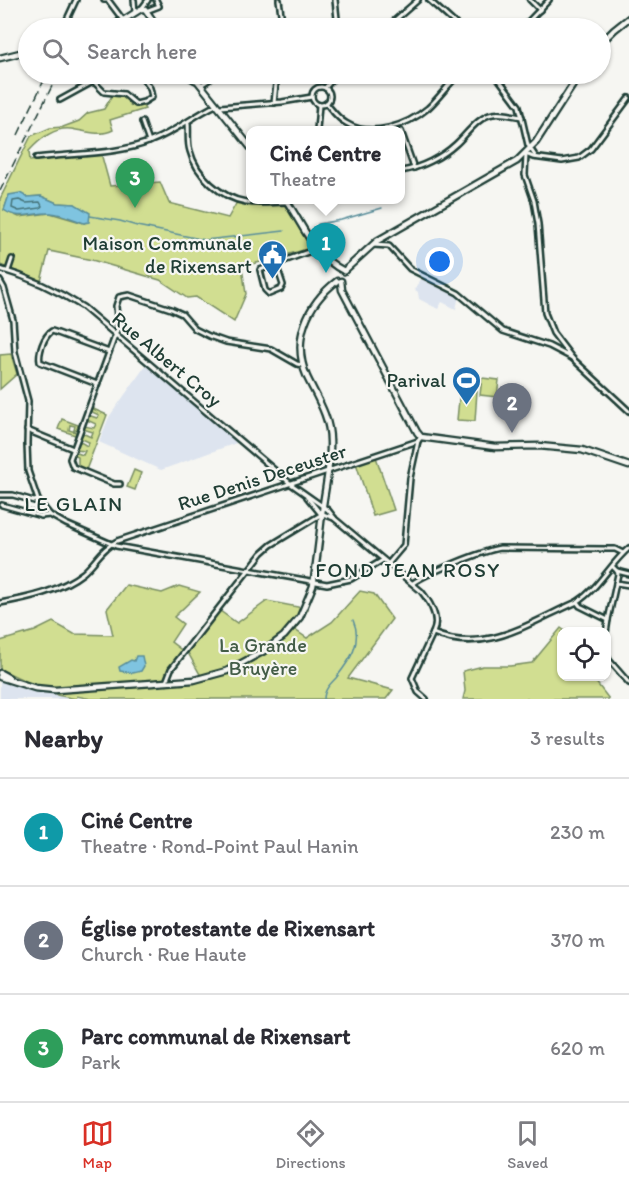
<!DOCTYPE html>
<html lang="en">
<head>
<meta charset="utf-8">
<style>
  body { margin:0; font-family:Itim,sans-serif; background:#f7f7f7; color:#2b2b33 }
  .controls { position:absolute; right:18px; bottom:18px; display:grid; overflow:hidden; border-radius:12px; box-shadow:0 2px 4px #0004 }
  .controls button { width:54px; height:54px; display:grid; place-items:center; padding:0; border:0; border-bottom:2px solid #e1e1e2; background:#fff; color:#2b2b33; font:30px sans-serif }
  .you { position:absolute; left:440px; top:262px; width:21px; height:21px; margin:-15px; border:4px solid #fff; border-radius:50%; background:#1a73e8; box-shadow:0 0 0 9px #1a73e833 }
  .badge { display:grid; place-items:center; width:39px; height:39px; border-radius:50%; background:#d93025; color:#fff; font-size:20px; font-weight:700 }
  .pin { position:absolute; translate:-50% -50px; filter:drop-shadow(0 2px 3px #0008) }
  .pin::after { content:''; position:absolute; top:32px; width:21px; height:18px; background:inherit; clip-path:polygon(0 0,100% 0,50% 100%) }
  .popup { position:absolute; left:246px; top:126px; width:159px; height:78px; box-sizing:border-box; display:grid; place-content:center; border-radius:12px; background:#fff; filter:drop-shadow(0 2px 4px #0005); font-size:20px; white-space:nowrap; color:#7c7c81 }
  .popup b { font-size:22px; color:#2b2b33 }
  .popup::after { content:''; position:absolute; left:50%; top:100%; margin-left:-12px; border:12px solid transparent; border-top-color:#fff }
  .list { margin:0; padding:0; list-style:none }
  h2 { display:flex; justify-content:space-between; align-items:center; height:78px; margin:0; padding:0 24px; font-size:26px }
  h2 small { font-size:20px; font-weight:400; color:#7c7c81 }
  .list li { display:grid; grid-template-columns:39px 1fr auto; gap:18px; align-items:center; box-sizing:border-box; height:108px; padding:0 24px; border-top:2px solid #e1e1e2 }
  .list b { display:block; font-size:22px; white-space:nowrap }
  .list p { margin:0; font-size:20px; white-space:nowrap; color:#7c7c81 }
  .list em { font-size:20px; font-style:normal; color:#7c7c81 }
  .icon { flex:none; width:33px; height:33px; fill:none; stroke:currentColor; stroke-width:2; stroke-linecap:round; stroke-linejoin:round }
  .map { position:relative; flex:none; width:629px; height:699px; overflow:hidden }
  .search { position:absolute; background:#fff; box-shadow:0 2px 4px #0004; left:18px; right:18px; top:18px; height:66px; display:flex; align-items:center; gap:15px; box-sizing:border-box; padding:0 21px; border-radius:33px; color:#7c7c81; font-size:22px }
  .sheet { height:402px; background:#fff }
  nav { display:flex; justify-content:space-around; align-items:center; box-sizing:border-box; height:84px; border-top:2px solid #e1e1e2; background:#fff; font-size:16px; color:#7c7c81 }
  nav a { display:grid; justify-items:center; gap:3px }
  nav .on { color:#d93025 }
  .map>svg:first-child { display:block }
</style>
</head>
<body>
<div class="map">
<svg width="629" height="699" viewBox="0 0 629 699">
  <rect width="100%" height="100%" fill="#f6f6f2"/>
  <filter id="ink" filterUnits="userSpaceOnUse"><feTurbulence type="fractalNoise" baseFrequency=".0167" numOctaves="2"/><feDisplacementMap in="SourceGraphic" scale="12" xChannelSelector="R" yChannelSelector="G"/><feConvolveMatrix kernelMatrix="1 2 1 2 8 2 1 2 1" color-interpolation-filters="sRGB"/></filter>
  <g filter="url(#ink)">
    <g fill="#dde4ef">
      <path d="M421,279l14,4 24,13 -3,13 -14,-7 -4,7 -19,-10 -1,-7 -3,-2z"/>
      <path d="M146,365l93,77 -78,28 -62,-28 10,-25z"/>
      <path d="M0,681l57,14 13,4h-70z"/>
    </g>
    <g fill="#d1de91" stroke="#788e62" stroke-width="1.5" fill-rule="evenodd">
      <path d="M112,96h12l7,10 2,-2 3,3 7,-1 2,3 -35,11 3,10c-14,7 -28,1 -42,-1 -16,-2 -32,11 -42,22l1,10 71,-8 9,33 50,-4 9,21 59,15 9,-16 24,4 23,-2 27,44 -69,19 4,27 -12,28 -38,-25 -9,1 -27,-18 -68,-20 -43,-9 -8,30 -41,-16v-66l31,-63 19,-8 13,-1 16,-6 9,-8 16,-4zM9,196l18,1 14,-1 16,7 18,1 9,19 -34,-10 -31,4 -15,-7z"/>
      <path d="M11,354l6,20 -17,15v-34z"/>
      <path d="M482,378l17,2 -2,17 -17,-2z"/>
      <path d="M460,389l17,2 -2,30 -18,-1z"/>
      <path d="M91,408l16,7 -21,55 -8,-3v-10l-5,-2 1,-3 9,3 2,-4 -10,-1 4,-9 8,5 2,-4 -9,-4 2,-5 9,4 2,-5 -10,-3 1,-3 10,2 2,-4 -9,-4 1,-5 9,3 2,-3 -9,-4z"/>
      <path d="M62,419l16,6 -1,5h-3l1,-4 -5,-1 -1,5 7,2 -1,3 -17,-6z"/>
      <path d="M376,457l18,53 -21,6 -17,-53z"/>
      <path d="M134,470l7,3 -6,17 -8,-3z"/>
      <path d="M126,585l36,8 17,-7 21,6 -26,25 9,7 -12,18 13,10 -13,17 -5,13 36,-4 -15,-27 33,-40 17,12 30,-22 41,8 -13,21 12,8 25,-16 28,-31 14,3 18,25 -44,59 45,12 -7,9h-295l-14,-3 -1,3 -19,-4 -1,-7 -24,-4 -32,-15v-28l35,-10 18,-9 21,12 39,1 -6,-26z"/>
      <path d="M561,628l4,3 -3,1v44l30,1 17,22h-146l2,-8 -2,-20 20,-5h27l22,-3z"/>
    </g>
    <g fill="#7fc4e0" stroke="#598e9b" stroke-width="1.5">
      <path d="M20,193l7,4 14,-1 16,7 18,1 15,9 -1,9 -5,1c-11,-4 -22,-9 -33,-10 -17,-1 -32,8 -47,-3l5,-15z"/>
      <path d="M136,656h6l2,10 -3,5 -8,2 -13,-2 -1,-4 12,-7 3,1z"/>
    </g>
    <g fill="none" stroke-linecap="round" stroke-linejoin="round">
      <path stroke="#457379" stroke-width="1.5" d="M19,200l7,3 14,-1 2,4 -2,2 -21,3 -7,-3 1,-7z"/>
      <g stroke="#598e9b" stroke-width="1.5">
        <path d="M90,216l30,5 17,5 68,14 79,-9"/>
        <path d="M318,224l23,-4 41,-12"/>
        <path d="M324,699c0,-9 6,-15 12,-21 14,-18 27,-35 17,-58"/>
      </g>
      <defs>
        <g id="street">
          <path d="M104,0h4l15,20"/>
          <path d="M134,0l1,12"/>
          <path d="M279,0l4,28"/>
          <path d="M335,0l3,28"/>
          <path d="M429,0l31,28"/>
          <path d="M530,0l10,10"/>
          <path d="M142,8l6,-8"/>
          <path d="M146,11l13,-5 -3,-6"/>
          <path d="M63,28l13,-28"/>
          <path d="M386,28l32,-28"/>
          <path d="M522,28l27,-28"/>
          <path d="M495,74l24,32 9,39 8,12"/>
          <path d="M93,81l11,11 20,2 12,10 8,-2 8,-5 -2,-9 -8,-11 1,-3"/>
          <path d="M201,85l17,-11"/>
          <circle cx="321" cy="96" r="9"/>
          <path d="M325,88l12,-14"/>
          <path d="M60,100l31,-17 8,-9"/>
          <path d="M274,103l3,-29"/>
          <path d="M326,103c6,7 12,16 20,20 25,16 62,2 82,-15 12,-11 20,-24 32,-34"/>
          <path d="M220,107l62,-5 30,-5"/>
          <path d="M142,122l7,20"/>
          <path d="M188,123c1,10 -1,19 2,28 6,24 31,47 56,51 14,2 28,0 42,0l4,-2"/>
          <path d="M317,130l2,-25"/>
          <path d="M401,131l13,37"/>
          <path d="M36,158c36,-5 81,-3 115,-17 24,-9 42,-25 65,-36"/>
          <path d="M401,171c20,-3 41,-14 55,-27 10,-9 23,-28 37,-30 9,-2 20,2 29,3"/>
          <path d="M373,245l16,1 21,23 48,24 45,38 46,15 23,12 57,53"/>
          <path d="M276,264l7,21 -2,4 -12,5 -4,-4 -5,-20 56,-21"/>
          <path d="M0,269c28,8 58,22 83,38l208,177 37,26 7,9 86,72c9,11 19,28 12,42"/>
          <path d="M8,271l4,-12"/>
          <path d="M0,281l4,7 9,32 2,32 13,49 -1,43 1,27 10,29 12,15 16,9 50,22 211,38 24,-5 32,-19"/>
          <path d="M572,358l-19,-25 -8,-20 -7,-89 -4,-23 -9,-26 1,-21 7,3 29,4 17,-3 12,-9 38,-51"/>
          <path d="M97,384l-57,-22c-2,-9 4,-26 12,-31l3,1 54,20"/>
          <path d="M27,430l46,19"/>
          <path d="M120,484h-6l-41,-17 -3,-8 48,-131 -2,-22 3,-9 10,-2 42,14 11,5 13,15 14,7 17,6 45,7 26,15 5,1"/>
          <path d="M0,495h13l21,6 4,-1"/>
          <path d="M307,497l13,16 14,5"/>
          <path d="M2,505l39,11 9,-1"/>
          <path d="M388,564l16,-19 6,-67 8,-37"/>
          <path d="M612,566l5,5 1,3 -10,46 -28,-14 -3,-4c21,-13 33,-38 52,-54"/>
          <path d="M617,571l12,3"/>
          <path d="M413,583c14,-10 70,-32 87,-35l108,1h7l8,4"/>
          <path d="M616,583l13,2"/>
          <path d="M0,603c29,-5 60,-12 83,-30 12,-10 19,-25 34,-32l301,-100 3,-4"/>
          <path d="M606,633l2,-13"/>
          <path d="M606,654l3,6 20,23"/>
          <path d="M166,682l5,-13 91,-116 9,-8 51,-31"/>
          <path d="M426,699l-8,-7 -6,-14 21,-45c52,23 97,-11 144,-31"/>
        </g>
        <g id="secondary">
          <path d="M106,28l16,-7 19,-12h4l13,19"/>
          <path d="M600,44l14,-14 15,-12"/>
          <path d="M0,58l28,-7"/>
          <path d="M185,74l10,6"/>
          <path d="M192,74l59,74"/>
          <path d="M286,200c18,27 28,56 58,71"/>
          <path d="M344,271l33,-30 140,-80 19,-19 44,-68"/>
          <path d="M341,281l1,9 75,142 4,5 74,10 44,-1 43,4 47,16"/>
          <path d="M0,673l9,5"/>
          <path d="M0,677l35,11 20,2 139,-10 33,-9 37,-20 20,-15 16,-19 13,-31c4,-27 7,-54 10,-81 3,-21 8,-43 7,-64 0,-24 -13,-43 -23,-64 -16,-37 0,-73 30,-96"/>
        </g>
      </defs>
      <use href="#street" stroke="#1f3d34" stroke-width="8"/>
      <use href="#secondary" stroke="#1f3d34" stroke-width="9"/>
      <use href="#street" stroke="#f6f6f2" stroke-width="3"/>
      <use href="#secondary" stroke="#f6f6f2" stroke-width="4.5"/>
      <g stroke="#1f3d34" stroke-width="1.5" stroke-dasharray="9 4.5" stroke-linecap="butt">
        <path d="M18,135l29,-61"/>
        <path d="M0,191l58,-117"/>
      </g>
    </g>
  </g>
  <defs>
    <symbol id="civic-pin" viewBox="-11 -11 22 30"><path d="M0 17L-7.5 6A9.5 9.5 0 1 1 7.5 6Z" fill="#1f6fb2" stroke="#f6f6f2"/><path d="M-.6-6.5H3V-4.5H.6V-3L4-1V1h2V6H-6V1h2V-1L-.6-3ZM-1.2 2.5V6h2.4V2.5Z" fill="#fff"/></symbol>
    <symbol id="stadium-pin" viewBox="-11 -11 22 30"><path d="M0 17L-7.5 6A9.5 9.5 0 1 1 7.5 6Z" fill="#1f6fb2" stroke="#f6f6f2"/><path d="M0-5a6.5 5 0 1 0 0 10a6.5 5 0 1 0 0-10ZM-3.5-1.8h7v3.6h-7Z" fill="#fff"/></symbol>
  </defs>
  <g fill-rule="evenodd">
    <use href="#civic-pin" x="256" y="238" width="33" height="45"/>
    <use href="#stadium-pin" x="450" y="364" width="33" height="45"/>
  </g>
  <g text-anchor="middle" stroke-width="4.5" stroke-linejoin="round" paint-order="stroke">
    <g font-size="20" fill="#1f3d34" stroke="#f6f6f2" text-anchor="end">
      <text x="252" y="250">Maison Communale<tspan x="252" dy="23">de Rixensart</tspan></text>
      <text x="446" y="387">Parival</text>
    </g>
    <g font-size="20" fill="#1f3d34" stroke="#f6f6f2">
      <text transform="translate(167 359) rotate(40)" y="7">Rue Albert Croy</text>
      <text transform="translate(262 477) rotate(-18)" y="7">Rue Denis Deceuster</text>
    </g>
    <g font-size="20" fill="#435d47" stroke="#f6f6f2">
      <text x="263" y="652">La Grande<tspan x="263" dy="23">Bruyère</tspan></text>
    </g>
    <g font-size="21" letter-spacing="1.5" fill="#1f3d34" stroke="#f6f6f2">
      <text x="74" y="511">LE GLAIN</text>
      <text x="408" y="577">FOND JEAN ROSY</text>
    </g>
  </g>
</svg>
<div class="controls">
<button><svg class="icon" aria-label="locate" viewBox="0 0 24 24"><circle cx="12" cy="12" r="6"/><path d="M12 2v4M12 18v4M2 12h4M18 12h4"/></svg></button>
</div>
<div class="you"></div>
<div class="pin badge" style="left:326px;top:273px;background:#0f9aa8">1</div>
<div class="popup"><b>Ciné Centre</b>Theatre</div>
<div class="pin badge" style="left:512px;top:433px;background:#6b7280">2</div>
<div class="pin badge" style="left:135px;top:208px;background:#2e9e5b">3</div>
<div class="search"><svg class="icon" aria-label="search" viewBox="0 0 24 24"><circle cx="10" cy="10" r="6"/><path d="M15 15l6 6"/></svg>Search here</div>
</div>
<section class="sheet">
<h2>Nearby<small>3 results</small></h2>
<ul class="list">
<li><span class="badge" style="background:#0f9aa8">1</span><div><b>Ciné Centre</b><p>Theatre · Rond-Point Paul Hanin</p></div><em>230 m</em></li>
<li><span class="badge" style="background:#6b7280">2</span><div><b>Église protestante de Rixensart</b><p>Church · Rue Haute</p></div><em>370 m</em></li>
<li><span class="badge" style="background:#2e9e5b">3</span><div><b>Parc communal de Rixensart</b><p>Park</p></div><em>620 m</em></li>
</ul>
</section>
<nav>
<a class="on"><svg class="icon" aria-label="map" viewBox="0 0 24 24"><path d="M3 6l6-2 6 2 6-2v14l-6 2-6-2-6 2zM9 4v14M15 6v14"/></svg>Map</a>
<a><svg class="icon" aria-label="directions" viewBox="0 0 24 24"><path d="M12 3l9 9-9 9-9-9zM9 14v-3h6M13 9l2 2-2 2"/></svg>Directions</a>
<a><svg class="icon" aria-label="saved" viewBox="0 0 24 24"><path d="M7 4h10v16l-5-4-5 4z"/></svg>Saved</a>
</nav>
</body>
</html>
